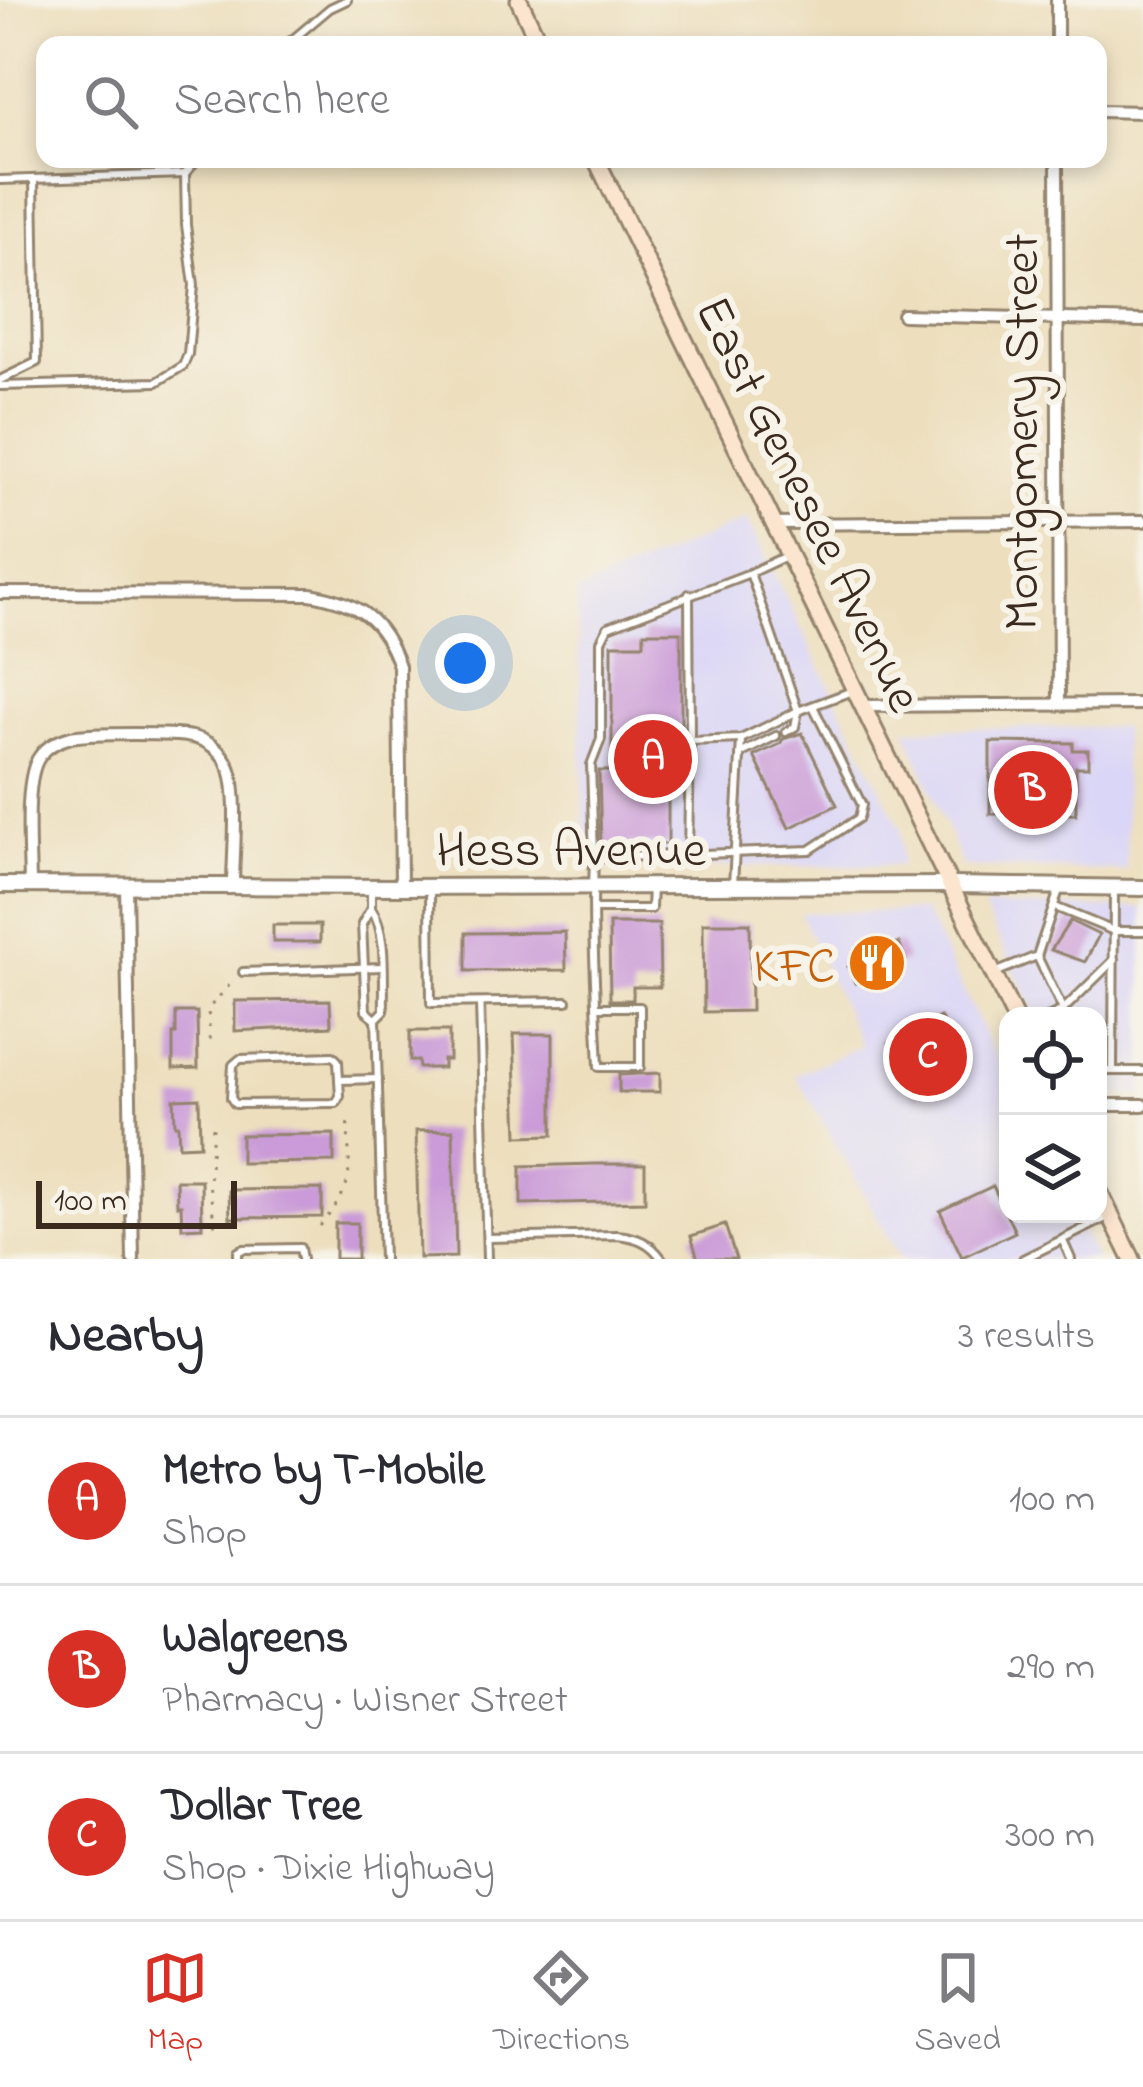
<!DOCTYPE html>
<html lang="en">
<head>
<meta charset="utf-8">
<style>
  body { margin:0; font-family:"Indie Flower",sans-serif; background:#f7f7f7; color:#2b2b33 }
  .controls { position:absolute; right:36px; bottom:36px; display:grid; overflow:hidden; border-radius:24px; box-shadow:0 6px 18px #0003 }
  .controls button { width:108px; height:108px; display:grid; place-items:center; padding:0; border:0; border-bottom:3px solid #e1e1e2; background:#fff; color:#2b2b33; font:60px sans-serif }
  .scale { position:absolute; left:36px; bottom:30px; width:201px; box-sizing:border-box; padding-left:12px; border:6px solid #3b2a1e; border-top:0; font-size:33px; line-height:42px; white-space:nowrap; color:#3b2a1e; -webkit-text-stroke:9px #f7f3e8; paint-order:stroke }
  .you { position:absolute; left:465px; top:663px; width:42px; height:42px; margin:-30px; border:9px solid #fff; border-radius:50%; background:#1a73e8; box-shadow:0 0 0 18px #1a73e833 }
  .badge { display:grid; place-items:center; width:78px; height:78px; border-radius:50%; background:#d93025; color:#fff; font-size:39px; font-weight:700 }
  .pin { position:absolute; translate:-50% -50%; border:6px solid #fff; box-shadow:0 3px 12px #0006 }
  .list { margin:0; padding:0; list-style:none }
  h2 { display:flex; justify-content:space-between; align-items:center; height:156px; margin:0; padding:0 48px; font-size:51px }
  h2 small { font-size:39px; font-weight:400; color:#7c7c81 }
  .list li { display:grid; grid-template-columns:78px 1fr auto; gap:36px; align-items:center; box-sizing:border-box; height:168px; padding:0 48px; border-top:3px solid #e1e1e2 }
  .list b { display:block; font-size:45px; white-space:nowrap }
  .list p { margin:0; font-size:39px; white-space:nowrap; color:#7c7c81 }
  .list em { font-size:39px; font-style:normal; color:#7c7c81 }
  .icon { flex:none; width:66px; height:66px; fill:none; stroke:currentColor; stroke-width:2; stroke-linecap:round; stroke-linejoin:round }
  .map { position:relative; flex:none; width:1143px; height:1259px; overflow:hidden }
  .search { position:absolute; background:#fff; box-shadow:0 6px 18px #0003; left:36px; right:36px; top:36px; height:132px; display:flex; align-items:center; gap:30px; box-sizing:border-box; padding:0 42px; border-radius:24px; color:#7c7c81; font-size:45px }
  .sheet { height:660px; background:#fff }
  nav { display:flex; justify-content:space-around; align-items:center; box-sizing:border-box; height:168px; border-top:3px solid #e1e1e2; background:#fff; font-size:33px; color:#7c7c81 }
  nav a { display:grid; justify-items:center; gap:6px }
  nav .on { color:#d93025 }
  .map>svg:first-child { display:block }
</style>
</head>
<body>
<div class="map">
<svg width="1143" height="1259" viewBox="0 0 1143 1259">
  <rect width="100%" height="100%" fill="#f7f3e8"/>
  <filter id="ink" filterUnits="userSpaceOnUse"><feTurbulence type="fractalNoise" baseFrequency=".00833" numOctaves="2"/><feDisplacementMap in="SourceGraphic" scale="24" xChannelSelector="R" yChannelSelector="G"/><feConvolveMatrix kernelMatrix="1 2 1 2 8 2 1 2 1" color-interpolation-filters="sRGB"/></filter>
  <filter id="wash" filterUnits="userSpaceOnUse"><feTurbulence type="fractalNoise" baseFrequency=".004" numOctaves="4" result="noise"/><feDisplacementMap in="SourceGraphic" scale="48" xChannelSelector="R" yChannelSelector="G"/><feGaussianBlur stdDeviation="2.7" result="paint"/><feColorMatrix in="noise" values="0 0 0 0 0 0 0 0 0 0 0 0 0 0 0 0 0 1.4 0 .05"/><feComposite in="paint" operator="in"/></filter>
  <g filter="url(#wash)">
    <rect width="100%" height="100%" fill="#eddfbe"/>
    <g fill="#dad6f7">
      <path d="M747,519l154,310v36l-316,3 -8,-276z"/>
      <path d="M1123,727l4,144 -164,-4 -57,-138z"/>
      <path d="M983,907l160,1v188l-45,-1v-79h-61z"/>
      <path d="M924,911l84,170v133h66l22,45h-195l-105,-184 65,-29 -61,-133z"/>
    </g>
    <g id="blocks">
      <g fill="#ca9bd8">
        <path d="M644,632h37v139h-13v73l-67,1 -2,-74h13v-127h32z"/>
        <path d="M802,733l35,72 -48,23 -35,-72 26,-12 3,-5z"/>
        <path d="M990,742l83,1v7h15v17h-12v47h-86z"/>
        <path d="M1070,921l29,14 -14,27 -34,-12z"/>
        <path d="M703,923h47l1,88 -47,1z"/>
        <path d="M609,924h50l1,63h-27v13h-23z"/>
        <rect x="273" y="925" width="47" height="17"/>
        <path d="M565,932l1,38 -100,1v-38z"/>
        <path d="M899,943l7,17 -51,23 -7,-16z"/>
        <path d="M330,1000l1,26 -96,5v-30z"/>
        <path d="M176,1012h21l1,56 -25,1v-35h3z"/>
        <path d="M940,1017l27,53 -52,26 -26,-53z"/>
        <path d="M410,1031h39v29h-6v8h-24l-1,-7h-8z"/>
        <path d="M514,1034h39v101l-35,1z"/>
        <path d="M660,1073v19h-41v-17z"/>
        <path d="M199,1098l1,47 -21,1 -1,-21h-3l-1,-26z"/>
        <path d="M453,1130l3,127 -37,1 -3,-127z"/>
        <path d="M334,1134v28l-93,1v-28z"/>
        <path d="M595,1164h50v37l-124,3v-38z"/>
        <path d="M176,1180h25l1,47 -20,1 -1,-23h-4z"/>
        <path d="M993,1186l22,46 -53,25 -22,-46z"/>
        <path d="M322,1189v28l-92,1 -1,-28z"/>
        <rect x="335" y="1223" width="22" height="36"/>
        <path d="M725,1225l11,34h-38l-7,-23z"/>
      </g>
    </g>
  </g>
  <g filter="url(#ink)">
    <use href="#blocks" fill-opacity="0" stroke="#94846e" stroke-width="3"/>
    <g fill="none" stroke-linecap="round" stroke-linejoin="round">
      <defs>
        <g id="service">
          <path d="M286,45l44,-37 17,-8"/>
          <path d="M0,180l185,-6 12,-15"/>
          <path d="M0,380l37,-18 -3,-183"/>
          <path d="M0,386l157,-4 26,-16 5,-12 6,-69 -8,-60 -1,-51"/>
          <path d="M786,556l-36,17 48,138 -3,16 -9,5"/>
          <path d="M689,594l1,146"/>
          <path d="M742,753l34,-17"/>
          <path d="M688,855l2,-114 51,-2 57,-28 57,-21"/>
          <path d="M594,858l-3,-93 10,-26v-98l7,-14 142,-54"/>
          <path d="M733,885l8,-146"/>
          <path d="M371,887v21l-9,16 4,87 10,8"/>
          <path d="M430,891l1,112 136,-2"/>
          <path d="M1055,907l59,24h29"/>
          <path d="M371,908c17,24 12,73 13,103l-8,8 7,240"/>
          <path d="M594,909h57l1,-23"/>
          <path d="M1037,956l29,60"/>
          <path d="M243,972l139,-5"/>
          <path d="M997,972l40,-16 22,-66"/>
          <path d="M480,1003l7,256"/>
          <path d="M596,1007h44v60h-41c-3,-69 -8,-140 -5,-209l216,-8 49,-32 3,-13 -48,-97"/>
          <path d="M1050,1016l13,-6 51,-50"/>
          <path d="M1098,1071h45"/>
          <path d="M1113,1071l1,-183"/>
          <path d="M339,1080l1,16 -4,7 -101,1 -4,-6 2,-33 7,-6 93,-3 5,5 1,19 39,-1"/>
          <path d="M1008,1119l-4,3 4,9"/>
          <path d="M488,1238l129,-3c20,2 33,7 45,24"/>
          <path d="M1063,1241l8,18"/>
          <path d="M238,1259v-7l5,-3 57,-1 2,11"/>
          <path d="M1023,1259l85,-42"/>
        </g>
        <g id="minor">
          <path d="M1057,0v45"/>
          <path d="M1098,111l45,1"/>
          <path d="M1057,159l2,545"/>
          <path d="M903,315l240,6"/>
          <path d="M773,524l370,-3"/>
          <path d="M0,593l310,1c48,8 73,25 89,72l2,221"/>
          <path d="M864,706l279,-2"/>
          <path d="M30,885c0,-29 -7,-108 10,-129 7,-10 20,-16 31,-19 20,-4 103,-4 121,0 15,3 30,14 36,28 12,23 5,91 5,120"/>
          <path d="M126,886l7,373"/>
          <path d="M1098,1105h45"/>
        </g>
        <path id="tertiary" d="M0,885l401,2 551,-2 191,3"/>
        <g id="secondary">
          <path d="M519,0l21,45"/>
          <path d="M596,159l418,857"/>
          <path d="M1098,1189l34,70"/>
        </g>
      </defs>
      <use href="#service" stroke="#94846e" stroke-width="12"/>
      <use href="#minor" stroke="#94846e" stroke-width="16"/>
      <use href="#tertiary" stroke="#94846e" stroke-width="20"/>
      <use href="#secondary" stroke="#94846e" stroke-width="21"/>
      <g stroke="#94846e" stroke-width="3" stroke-dasharray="3 9" stroke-linecap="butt">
        <path d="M210,1040l-2,-31 25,-28"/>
        <path d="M213,1127l-4,56 6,45"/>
        <path d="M320,1226c36,-43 29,-50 28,-103"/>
      </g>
      <use href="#service" stroke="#fff" stroke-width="6"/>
      <use href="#minor" stroke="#fff" stroke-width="10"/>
      <use href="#tertiary" stroke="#fff" stroke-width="14"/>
      <use href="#secondary" stroke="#fbe5cf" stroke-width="15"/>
    </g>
  </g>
  <defs>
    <symbol id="restaurant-disc" viewBox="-11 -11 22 22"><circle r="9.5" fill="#e8710a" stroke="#f7f3e8"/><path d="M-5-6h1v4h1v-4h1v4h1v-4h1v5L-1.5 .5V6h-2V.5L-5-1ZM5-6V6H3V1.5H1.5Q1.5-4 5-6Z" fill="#fff"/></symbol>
  </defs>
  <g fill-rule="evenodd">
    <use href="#restaurant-disc" x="844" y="930" width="66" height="66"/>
  </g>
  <g text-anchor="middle" stroke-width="12" stroke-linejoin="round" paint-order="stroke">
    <g font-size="51" fill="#3b2a1e" stroke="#f7f3e8">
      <text transform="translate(1019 432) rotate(-90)" y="18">Montgomery Street</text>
      <text transform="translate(811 503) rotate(64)" y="18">East Genesee Avenue</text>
      <text x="571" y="865">Hess Avenue</text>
    </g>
    <g font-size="51" fill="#c56008" stroke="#f7f3e8" text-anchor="end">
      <text x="835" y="981">KFC</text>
    </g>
  </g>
</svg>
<div class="controls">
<button><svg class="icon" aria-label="locate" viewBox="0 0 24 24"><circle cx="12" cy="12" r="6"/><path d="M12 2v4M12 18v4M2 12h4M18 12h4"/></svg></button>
<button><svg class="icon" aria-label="layers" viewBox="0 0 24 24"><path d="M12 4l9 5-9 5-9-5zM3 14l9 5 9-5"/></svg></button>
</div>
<div class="scale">100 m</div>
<div class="you"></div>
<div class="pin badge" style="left:653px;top:759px">A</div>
<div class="pin badge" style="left:1033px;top:790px">B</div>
<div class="pin badge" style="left:928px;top:1057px">C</div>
<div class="search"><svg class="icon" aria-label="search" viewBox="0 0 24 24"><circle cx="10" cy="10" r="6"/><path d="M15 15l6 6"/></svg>Search here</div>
</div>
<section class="sheet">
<h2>Nearby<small>3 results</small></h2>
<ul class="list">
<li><span class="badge">A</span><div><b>Metro by T-Mobile</b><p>Shop</p></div><em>100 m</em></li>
<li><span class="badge">B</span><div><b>Walgreens</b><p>Pharmacy · Wisner Street</p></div><em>290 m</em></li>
<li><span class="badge">C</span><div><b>Dollar Tree</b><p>Shop · Dixie Highway</p></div><em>300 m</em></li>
</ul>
</section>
<nav>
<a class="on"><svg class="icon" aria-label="map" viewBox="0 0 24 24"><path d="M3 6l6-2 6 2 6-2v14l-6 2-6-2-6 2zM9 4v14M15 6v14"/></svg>Map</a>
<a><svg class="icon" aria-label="directions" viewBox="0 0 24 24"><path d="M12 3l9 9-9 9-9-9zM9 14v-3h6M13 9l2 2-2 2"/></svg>Directions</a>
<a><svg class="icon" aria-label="saved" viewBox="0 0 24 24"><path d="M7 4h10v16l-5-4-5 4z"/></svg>Saved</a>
</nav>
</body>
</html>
